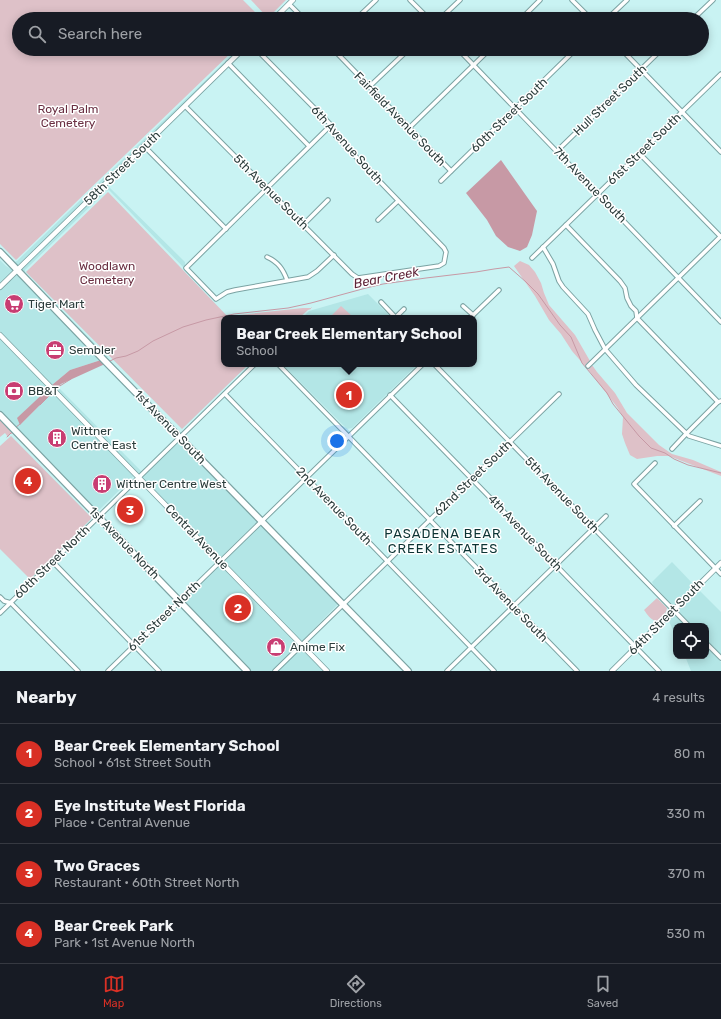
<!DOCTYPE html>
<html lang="en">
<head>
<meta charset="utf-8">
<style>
  body { margin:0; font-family:Rubik,sans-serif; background:#20242c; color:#f1f3f6 }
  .controls { position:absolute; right:12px; bottom:12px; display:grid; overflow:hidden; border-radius:8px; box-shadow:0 2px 10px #0003 }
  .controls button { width:36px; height:36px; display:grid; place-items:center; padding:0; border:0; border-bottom:1px solid #363941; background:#171b24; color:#f1f3f6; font:20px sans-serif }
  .you { position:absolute; left:337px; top:441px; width:14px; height:14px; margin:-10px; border:3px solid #fff; border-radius:50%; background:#1a73e8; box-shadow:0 0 0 6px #1a73e833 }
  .badge { display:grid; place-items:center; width:26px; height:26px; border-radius:50%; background:#d93025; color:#fff; font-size:13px; font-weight:700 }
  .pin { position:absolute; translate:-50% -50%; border:2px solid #fff; box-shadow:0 1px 4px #0006 }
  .popup { position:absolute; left:221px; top:315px; width:256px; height:52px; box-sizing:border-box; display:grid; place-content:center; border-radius:8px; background:#171b24; filter:drop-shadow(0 1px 3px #0005); font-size:13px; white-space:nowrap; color:#9ea1a6 }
  .popup b { font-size:15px; color:#f1f3f6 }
  .popup::after { content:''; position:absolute; left:50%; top:100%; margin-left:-8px; border:8px solid transparent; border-top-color:#171b24 }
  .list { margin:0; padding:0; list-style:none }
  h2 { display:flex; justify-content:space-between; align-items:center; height:52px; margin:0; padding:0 16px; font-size:17px }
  h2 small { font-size:13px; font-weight:400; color:#9ea1a6 }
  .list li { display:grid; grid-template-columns:26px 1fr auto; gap:12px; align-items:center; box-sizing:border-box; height:60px; padding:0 16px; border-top:1px solid #363941 }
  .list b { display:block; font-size:15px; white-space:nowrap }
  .list p { margin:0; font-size:13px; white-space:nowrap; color:#9ea1a6 }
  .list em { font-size:13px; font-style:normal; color:#9ea1a6 }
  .icon { flex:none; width:22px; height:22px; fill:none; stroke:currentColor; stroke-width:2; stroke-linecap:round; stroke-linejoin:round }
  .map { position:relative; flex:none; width:721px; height:671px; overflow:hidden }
  .search { position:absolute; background:#171b24; box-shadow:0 2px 10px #0003; left:12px; right:12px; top:12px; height:44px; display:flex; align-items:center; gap:10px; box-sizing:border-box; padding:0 14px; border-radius:22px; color:#9ea1a6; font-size:15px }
  .sheet { height:292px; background:#171b24 }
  nav { display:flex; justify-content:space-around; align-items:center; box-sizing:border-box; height:56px; border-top:1px solid #363941; background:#171b24; font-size:11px; color:#9ea1a6 }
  nav a { display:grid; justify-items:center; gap:2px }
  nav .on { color:#d93025 }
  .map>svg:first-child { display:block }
</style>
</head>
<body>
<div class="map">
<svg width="721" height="671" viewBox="0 0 721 671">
  <rect width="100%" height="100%" fill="#c9f3f3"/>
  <g fill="#b3e6e6">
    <path d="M238,49h2l-223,218 -17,-18v-2l15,15 2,-1z"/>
    <path d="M107,185l78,77v4l-1,2 -75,-78 -3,1 -81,79v3l83,84 -3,1 -85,-88z"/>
    <path d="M0,260l6,6 8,5 -14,13z"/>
    <path d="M17,273l84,87 -31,10 -18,15 -52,-54v-42z"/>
    <path d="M368,294l24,24h-90l7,-7z"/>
    <path d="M0,338l49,50 -5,4 -23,32 32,-32 81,84 -37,36 -97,-100z"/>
    <path d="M282,364h136l-66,64 -5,1z"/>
    <path d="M58,387l84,85 -3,3 -83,-86z"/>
    <path d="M180,440l78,81 -38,37 -78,-80z"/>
    <path d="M261,524l77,80 -37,38 -78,-81z"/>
    <path d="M672,562l23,24 -21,21 -20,-21 -2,-4z"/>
    <path d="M220,564l78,81 -26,26h-21l-69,-70z"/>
    <path d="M698,589l23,23v43l-15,-15v-14h-13l-16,-16z"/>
    <path d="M674,613l12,13h-10v11l-8,-18z"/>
    <path d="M706,646l15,16v9h-30l-6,-15h21z"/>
    <path d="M301,648l23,23h-46z"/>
  </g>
  <g fill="#dec1c8">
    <path d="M0,0h243l19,19h-243v30h216l-219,211 -16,-16z"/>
    <path d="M251,0h35l-18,18z"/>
    <path d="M108,192l121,126h-5v46h25l-67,65 -156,-157z"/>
    <path d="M520,261l9,4 6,7 6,11 3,10 5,12 26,30 15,26 -5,5 -13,-15 -11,-17 -12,-14 -14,-24 -21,-30z"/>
    <path d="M341,306l10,9 -3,3h-19z"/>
    <path d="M311,307v2l-3,1 -9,8h-67l-2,-2 82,-9z"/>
    <path d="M592,365l5,7 18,21 12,20 32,32 13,9 21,6 28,12v4l-52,-20h-12l-20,3 -7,-4 -5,-12 -3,-9 1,-17 -6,-10 -30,-39 1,1z"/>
    <path d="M0,419l94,98 -1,1 -1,-3 -79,-81h-3l-2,3 -3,-4 -5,4z"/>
    <path d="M11,436l80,81v2l-61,60 -30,-30v-103z"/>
    <path d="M657,598l10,10 -1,4 -9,9c-6,0 -10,-7 -13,-11z"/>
  </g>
  <g fill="#c799a5">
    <path d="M501,160l36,51 -5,24 -5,12 -7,4 -12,-4 -12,-11 -9,-16 -21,-27z"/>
    <path d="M101,360l4,4 -44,20 -5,5 -4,-4 18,-15z"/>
    <path d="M49,388l4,4 -33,33 -3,-7z"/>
  </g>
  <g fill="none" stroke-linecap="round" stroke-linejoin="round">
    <g stroke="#c799a5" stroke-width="1">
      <path d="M108,362l8,-4 10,-2 12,-5 15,-10 30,-14 23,-7 28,-6 54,-6 23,-5 55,-15 17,-4 43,-6 50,-6 18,-3 15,-2 17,15 12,12 22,31 11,12 11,26 25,30 6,11 26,32 12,12 14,5 9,6 14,6 33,8"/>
      <path d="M55,389l16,-10"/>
      <path d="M40,405l13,-13"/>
      <path d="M15,428l5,-4"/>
      <path d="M7,437l6,-6"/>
    </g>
    <defs>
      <g id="street">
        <path d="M410,0l19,19"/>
        <path d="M572,0l19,19"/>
        <path d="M289,4l15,15"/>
        <path d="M356,19l20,-19"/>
        <path d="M440,19l20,-19"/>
        <path d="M521,19l19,-19"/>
        <path d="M607,19l20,-19"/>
        <path d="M693,19l20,-19"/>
        <path d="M333,49l118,122"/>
        <path d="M458,49l263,273"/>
        <path d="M621,49l100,103"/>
        <path d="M228,63l81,83"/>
        <path d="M369,87l40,-38"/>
        <path d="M185,106l167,168 6,4 81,-12 5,-3 2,-11 -2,-4 -110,-114 -3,-9 -75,-76"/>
        <path d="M331,125l-145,143 30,31 11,-7 8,-2 73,-13 9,-6 17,-16"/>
        <path d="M409,128l81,-79"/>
        <path d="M144,146l82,83"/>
        <path d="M557,151l105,-102"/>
        <path d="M639,153l82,84"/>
        <path d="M441,181l135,-132"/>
        <path d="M378,220l20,-19"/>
        <path d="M304,224l24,-24"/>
        <path d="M566,225l54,56 5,7 2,10 4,8 5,5 1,7 81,84"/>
        <path d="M543,247l10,17 6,17 4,6 25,27 7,16 10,19 31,36 53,51 32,10"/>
        <path d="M267,257c11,5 16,12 20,23"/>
        <path d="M532,258l189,-184"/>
        <path d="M381,302l15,16"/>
        <path d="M463,306l10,9"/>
        <path d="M395,318l9,-9"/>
        <path d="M470,318l29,-28"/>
        <path d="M278,364l299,307"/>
        <path d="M434,364l255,262"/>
        <path d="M588,366l133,-130"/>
        <path d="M225,394l269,277"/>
        <path d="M390,395l269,276"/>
        <path d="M672,449l14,-15 32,-32 3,-1"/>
        <path d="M655,463l-21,21 87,90"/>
        <path d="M674,526l26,-25"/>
        <path d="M53,562l106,109"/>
        <path d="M0,597l4,4 7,2 67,68"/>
        <path d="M0,613l255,-249"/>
        <path d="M706,643l15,15"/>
        <path d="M108,671l315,-307"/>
        <path d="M275,671l284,-277"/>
        <path d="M447,671l159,-155"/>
      </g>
      <g id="secondary">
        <path d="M274,19l19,-19"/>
        <path d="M0,287l243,-238"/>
        <path d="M0,335l327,336"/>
        <path d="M612,671l109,-108"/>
      </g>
      <g id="primary">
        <path d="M0,252l103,107 305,312"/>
        <path d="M0,415l247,256"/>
      </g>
    </defs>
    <use href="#street" stroke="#7ba3a3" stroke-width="5.5"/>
    <use href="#secondary" stroke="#7ba3a3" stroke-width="6"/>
    <use href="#primary" stroke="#7ba3a3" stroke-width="8"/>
    <use href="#street" stroke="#fff" stroke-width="3.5"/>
    <use href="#secondary" stroke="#fff" stroke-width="4.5"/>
    <use href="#primary" stroke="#fff" stroke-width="5.5"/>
  </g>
  <defs>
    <symbol id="supermarket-disc" viewBox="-11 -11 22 22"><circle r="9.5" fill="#c83d72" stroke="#fff"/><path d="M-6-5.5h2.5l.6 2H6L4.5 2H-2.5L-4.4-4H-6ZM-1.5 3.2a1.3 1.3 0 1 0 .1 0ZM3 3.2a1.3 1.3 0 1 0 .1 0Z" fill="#fff"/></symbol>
    <symbol id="office-disc" viewBox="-11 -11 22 22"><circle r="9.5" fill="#c83d72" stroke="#fff"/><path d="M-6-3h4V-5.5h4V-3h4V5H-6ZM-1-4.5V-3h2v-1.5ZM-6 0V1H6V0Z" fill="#fff"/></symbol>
    <symbol id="bank-disc" viewBox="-11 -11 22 22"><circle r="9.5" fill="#c83d72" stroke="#fff"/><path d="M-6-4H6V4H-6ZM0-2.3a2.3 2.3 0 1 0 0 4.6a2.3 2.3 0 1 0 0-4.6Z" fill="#fff"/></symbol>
    <symbol id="building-disc" viewBox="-11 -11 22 22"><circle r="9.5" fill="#c83d72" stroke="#fff"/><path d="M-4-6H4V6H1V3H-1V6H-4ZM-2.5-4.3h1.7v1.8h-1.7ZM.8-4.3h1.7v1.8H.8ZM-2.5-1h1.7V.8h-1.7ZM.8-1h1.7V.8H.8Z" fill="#fff"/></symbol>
    <symbol id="shop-disc" viewBox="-11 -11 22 22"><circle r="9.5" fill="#c83d72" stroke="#fff"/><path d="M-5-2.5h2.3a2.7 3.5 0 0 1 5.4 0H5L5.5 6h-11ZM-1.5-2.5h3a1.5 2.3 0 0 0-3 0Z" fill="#fff"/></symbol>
  </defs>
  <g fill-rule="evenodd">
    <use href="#supermarket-disc" x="3" y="293" width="22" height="22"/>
    <use href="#office-disc" x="44" y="339" width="22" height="22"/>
    <use href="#bank-disc" x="3" y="380" width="22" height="22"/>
    <use href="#building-disc" x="46" y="427" width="22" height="22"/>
    <use href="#building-disc" x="91" y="473" width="22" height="22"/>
    <use href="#shop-disc" x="265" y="636" width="22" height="22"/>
  </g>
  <g text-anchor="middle" stroke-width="3" stroke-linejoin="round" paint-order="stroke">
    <g font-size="12" fill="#2c3d3c" stroke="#fff">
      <text transform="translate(610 100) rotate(-44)" y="4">Hull Street South</text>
      <text transform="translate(509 115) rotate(-44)" y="4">60th Street South</text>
      <text transform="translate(400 119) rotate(46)" y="4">Fairfield Avenue South</text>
      <text transform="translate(347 145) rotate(48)" y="4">6th Avenue South</text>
      <text transform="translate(644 149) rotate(-44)" y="4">61st Street South</text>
      <text transform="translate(122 168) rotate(-44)" y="4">58th Street South</text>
      <text transform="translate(590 185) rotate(46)" y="4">7th Avenue South</text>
      <text transform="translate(271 192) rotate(45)" y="4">5th Avenue South</text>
      <text transform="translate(170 427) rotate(46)" y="4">1st Avenue South</text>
      <text transform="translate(473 478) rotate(-44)" y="4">62nd Street South</text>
      <text transform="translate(562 495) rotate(46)" y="4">5th Avenue South</text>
      <text transform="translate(334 506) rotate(46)" y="4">2nd Avenue South</text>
      <text transform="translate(525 533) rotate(46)" y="4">4th Avenue South</text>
      <text transform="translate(197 537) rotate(46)" y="4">Central Avenue</text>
      <text transform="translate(124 543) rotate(46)" y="4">1st Avenue North</text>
      <text transform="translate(52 562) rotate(-44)" y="4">60th Street North</text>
      <text transform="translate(511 604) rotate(46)" y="4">3rd Avenue South</text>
      <text transform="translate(164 616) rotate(-44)" y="4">61st Street North</text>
      <text transform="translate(666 617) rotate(-45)" y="4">64th Street South</text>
    </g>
    <g font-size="12" fill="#6a2f42" stroke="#fff">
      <text x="68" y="113">Royal Palm<tspan x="68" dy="14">Cemetery</tspan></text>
      <text x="107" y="270">Woodlawn<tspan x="107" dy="14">Cemetery</tspan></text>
    </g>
    <g font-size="12" fill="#2c3d3c" stroke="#fff" text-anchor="start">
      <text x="28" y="308">Tiger Mart</text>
      <text x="69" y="354">Sembler</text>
      <text x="28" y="395">BB&amp;T</text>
      <text x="71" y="435">Wittner<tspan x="71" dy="14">Centre East</tspan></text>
      <text x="116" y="488">Wittner Centre West</text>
      <text x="290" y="651">Anime Fix</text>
    </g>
    <g font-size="13" font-style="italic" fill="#60263a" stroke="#fff">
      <text transform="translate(386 277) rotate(-11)" y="5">Bear Creek</text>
    </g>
    <g font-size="13" letter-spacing="1" fill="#0c3434" stroke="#fff">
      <text x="443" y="538">PASADENA BEAR<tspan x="443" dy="15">CREEK ESTATES</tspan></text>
    </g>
  </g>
</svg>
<div class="controls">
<button><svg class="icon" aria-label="locate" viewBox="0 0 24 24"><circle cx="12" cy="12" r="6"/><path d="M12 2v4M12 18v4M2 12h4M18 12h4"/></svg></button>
</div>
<div class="you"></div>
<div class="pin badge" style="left:349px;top:395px">1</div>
<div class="popup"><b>Bear Creek Elementary School</b>School</div>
<div class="pin badge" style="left:238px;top:608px">2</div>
<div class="pin badge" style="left:130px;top:510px">3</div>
<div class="pin badge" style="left:28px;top:481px">4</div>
<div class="search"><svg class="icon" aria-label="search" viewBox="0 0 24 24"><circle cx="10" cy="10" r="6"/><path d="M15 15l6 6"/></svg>Search here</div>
</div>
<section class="sheet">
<h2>Nearby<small>4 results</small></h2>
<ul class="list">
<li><span class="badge">1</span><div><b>Bear Creek Elementary School</b><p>School · 61st Street South</p></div><em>80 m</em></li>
<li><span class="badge">2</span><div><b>Eye Institute West Florida</b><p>Place · Central Avenue</p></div><em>330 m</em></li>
<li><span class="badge">3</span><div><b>Two Graces</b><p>Restaurant · 60th Street North</p></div><em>370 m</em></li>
<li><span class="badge">4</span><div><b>Bear Creek Park</b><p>Park · 1st Avenue North</p></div><em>530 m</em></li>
</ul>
</section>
<nav>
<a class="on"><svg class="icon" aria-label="map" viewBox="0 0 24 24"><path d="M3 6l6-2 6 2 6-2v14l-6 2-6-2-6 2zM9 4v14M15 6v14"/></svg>Map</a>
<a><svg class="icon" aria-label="directions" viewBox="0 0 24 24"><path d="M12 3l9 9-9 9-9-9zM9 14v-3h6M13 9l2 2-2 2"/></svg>Directions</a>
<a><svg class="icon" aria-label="saved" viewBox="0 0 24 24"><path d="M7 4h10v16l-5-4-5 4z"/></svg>Saved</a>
</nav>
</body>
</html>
